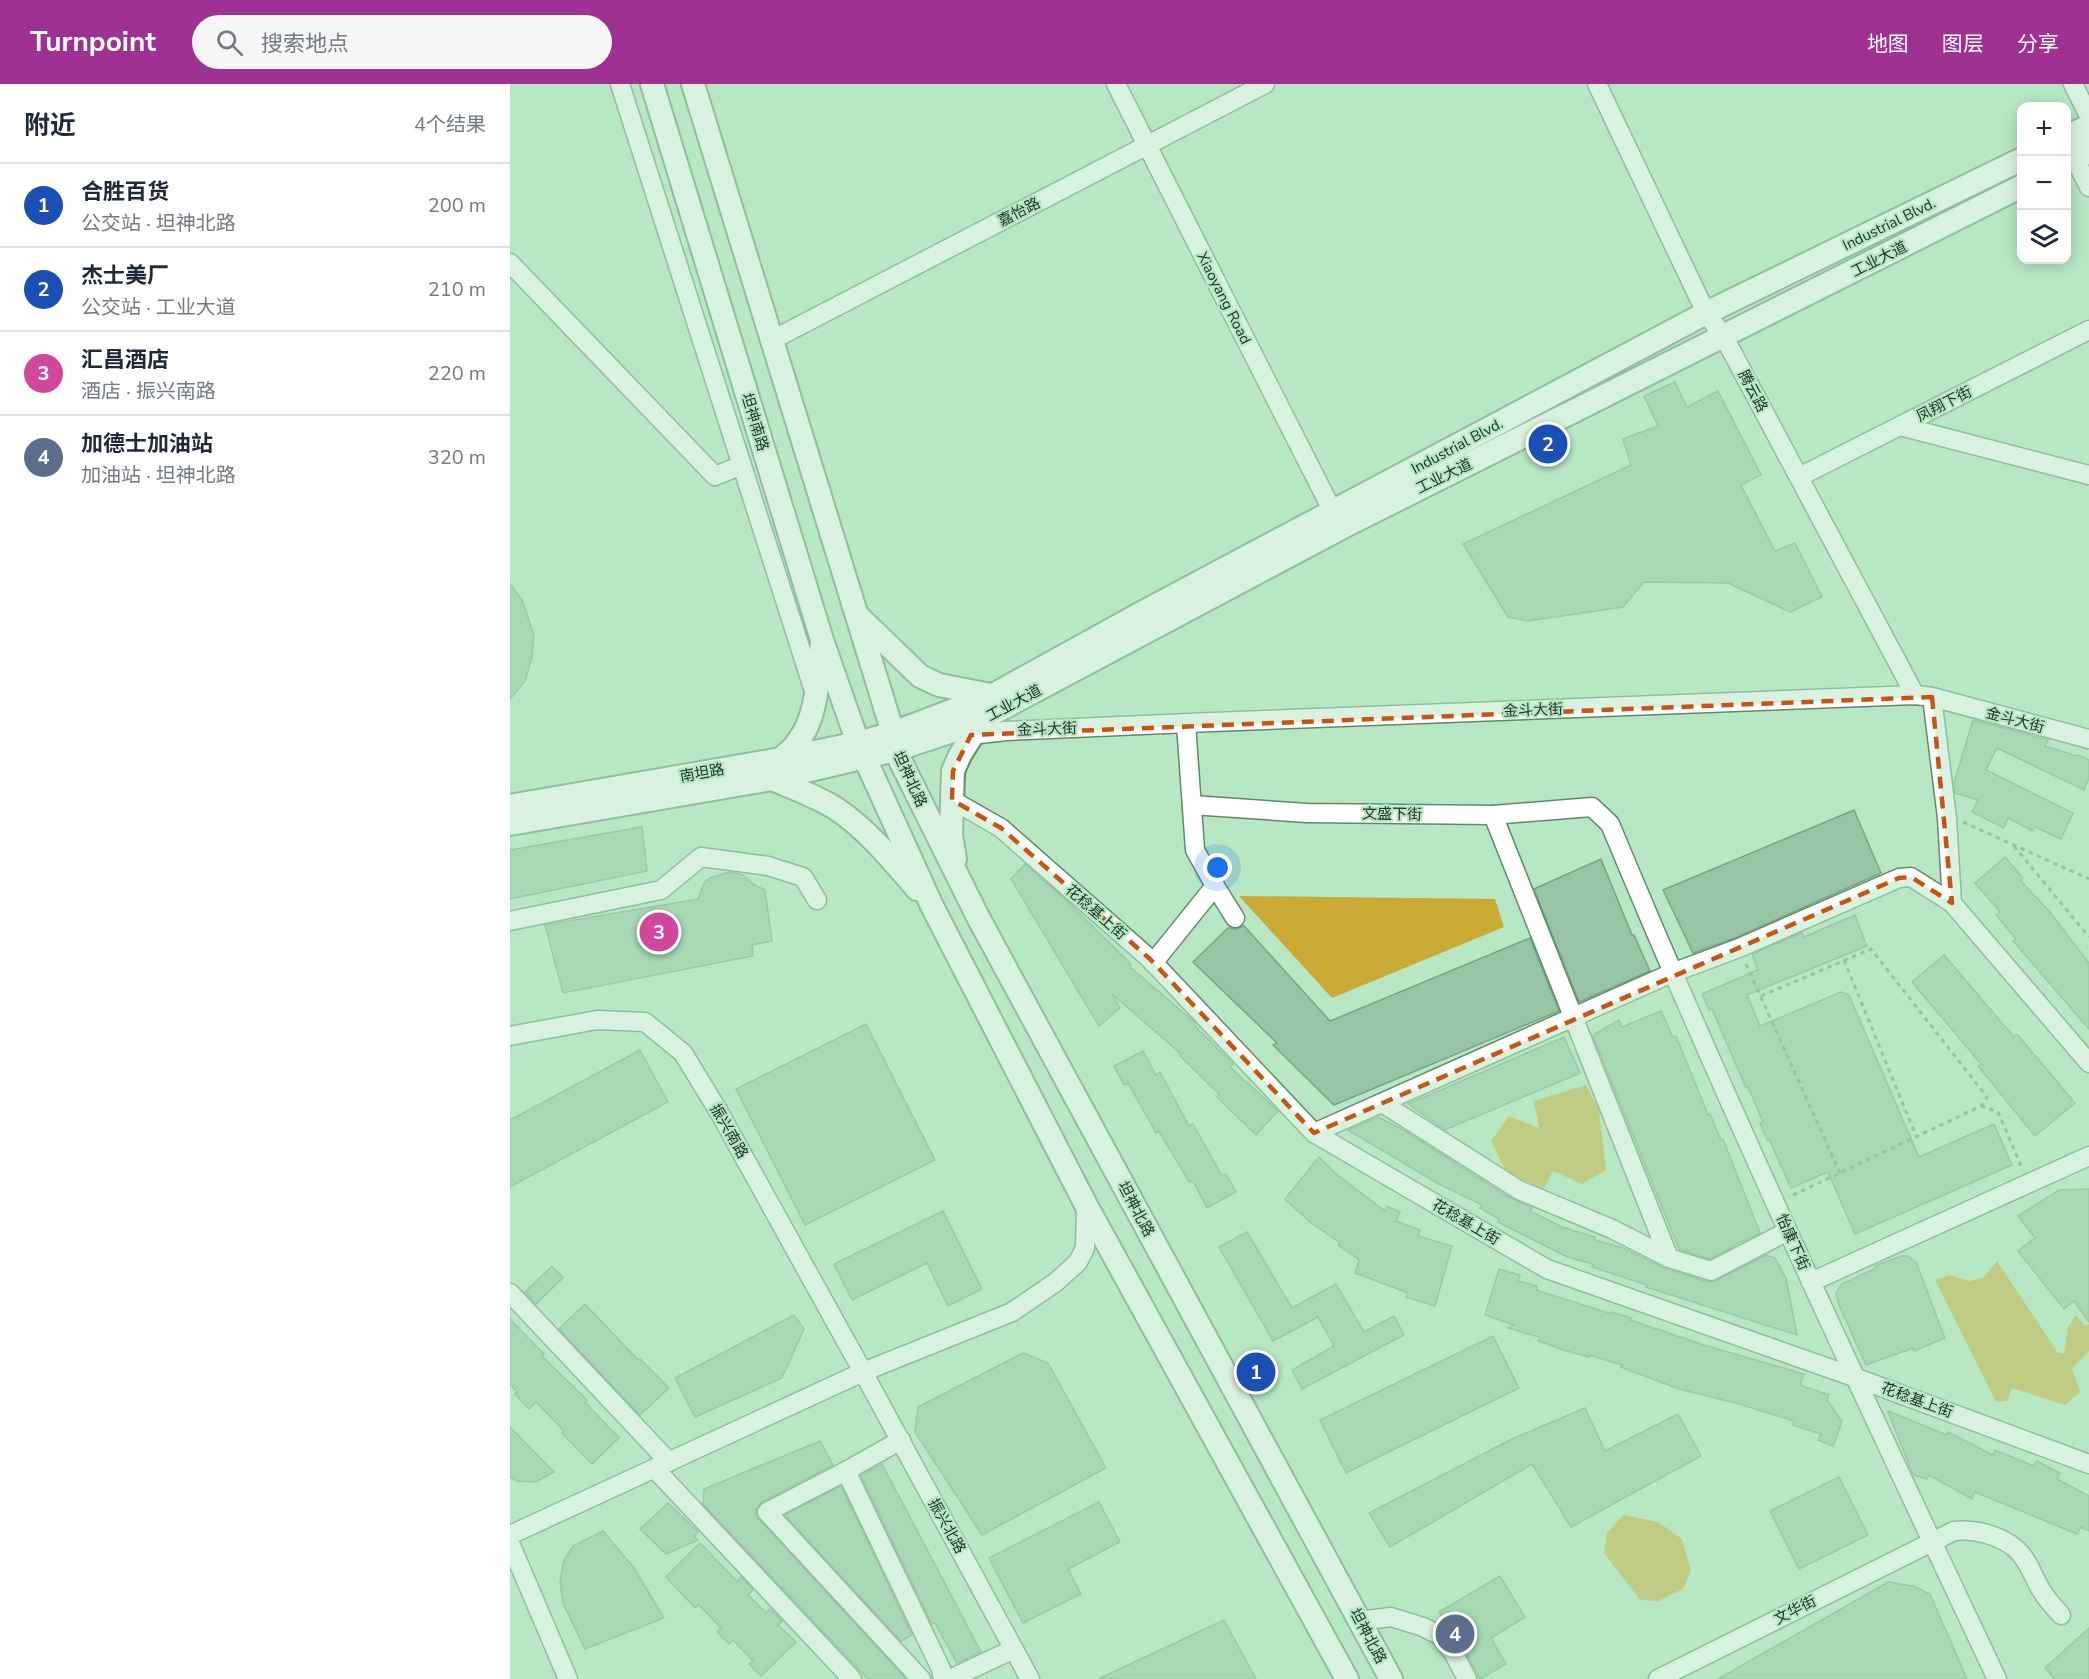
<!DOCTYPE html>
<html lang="zh">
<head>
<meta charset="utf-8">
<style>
  body { margin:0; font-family:"Nunito Sans","Noto Sans SC",sans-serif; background:#f6f6f7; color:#1f2937 }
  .controls { position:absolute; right:18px; top:18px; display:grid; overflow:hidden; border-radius:12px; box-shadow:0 3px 15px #0003 }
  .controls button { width:54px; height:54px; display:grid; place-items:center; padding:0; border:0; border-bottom:2px solid #e0e1e3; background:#fff; color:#1f2937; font:30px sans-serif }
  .you { position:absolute; left:708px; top:784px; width:21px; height:21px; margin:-15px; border:4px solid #fff; border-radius:50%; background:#1a73e8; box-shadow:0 0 0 9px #1a73e833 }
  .badge { display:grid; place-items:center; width:39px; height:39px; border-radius:50%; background:#9e3191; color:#fff; font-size:20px; font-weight:700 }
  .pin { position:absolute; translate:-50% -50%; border:3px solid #fff; box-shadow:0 2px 6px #0006 }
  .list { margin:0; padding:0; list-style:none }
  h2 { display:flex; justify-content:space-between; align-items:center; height:78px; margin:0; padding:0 24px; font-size:26px }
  h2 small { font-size:20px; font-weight:400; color:#747a83 }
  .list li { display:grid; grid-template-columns:39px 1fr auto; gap:18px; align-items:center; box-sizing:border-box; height:84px; padding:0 24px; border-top:2px solid #e0e1e3 }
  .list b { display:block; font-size:22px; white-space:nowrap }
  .list p { margin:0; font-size:20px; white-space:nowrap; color:#747a83 }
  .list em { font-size:20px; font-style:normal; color:#747a83 }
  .icon { flex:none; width:33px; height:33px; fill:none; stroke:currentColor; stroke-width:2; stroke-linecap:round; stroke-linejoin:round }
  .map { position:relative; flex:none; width:1579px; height:1595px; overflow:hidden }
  header { display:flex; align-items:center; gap:36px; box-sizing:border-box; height:84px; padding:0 30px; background:#9e3191; color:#fff }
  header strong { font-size:28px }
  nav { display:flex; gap:33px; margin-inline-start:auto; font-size:21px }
  .search { width:420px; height:54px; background:#f6f6f7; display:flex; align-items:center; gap:15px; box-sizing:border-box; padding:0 21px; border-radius:33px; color:#747a83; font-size:22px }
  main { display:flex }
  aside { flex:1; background:#fff }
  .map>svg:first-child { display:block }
</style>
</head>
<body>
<header>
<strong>Turnpoint</strong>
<div class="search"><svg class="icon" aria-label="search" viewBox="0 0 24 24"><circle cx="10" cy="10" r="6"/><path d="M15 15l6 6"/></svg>搜索地点</div>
<nav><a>地图</a><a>图层</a><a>分享</a></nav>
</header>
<main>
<aside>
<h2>附近<small>4个结果</small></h2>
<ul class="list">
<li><span class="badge" style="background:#1a4fb4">1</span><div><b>合胜百货</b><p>公交站 · 坦神北路</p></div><em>200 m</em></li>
<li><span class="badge" style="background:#1a4fb4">2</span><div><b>杰士美厂</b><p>公交站 · 工业大道</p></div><em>210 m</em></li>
<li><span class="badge" style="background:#d1479c">3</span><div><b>汇昌酒店</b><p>酒店 · 振兴南路</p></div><em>220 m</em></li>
<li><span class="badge" style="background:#5c6f8a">4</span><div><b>加德士加油站</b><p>加油站 · 坦神北路</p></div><em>320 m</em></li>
</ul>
</aside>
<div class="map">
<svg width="1579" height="1595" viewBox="0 0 1579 1595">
  <rect width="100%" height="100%" fill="#b8e7c4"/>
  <g fill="#caa935">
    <path d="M729,812l256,3 9,28 -172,71z"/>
    <path d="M1076,1001l13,25 7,60 -24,14 -29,-13 -9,18 -38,-17 -15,-31 18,-25 30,12 -5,-27z"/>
    <path d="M1487,1177l61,92h6l4,-26 8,-12 9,11 4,-2v27l-17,17 8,24 -15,13 -53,-17 -5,13 -11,1 -61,-122 14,-5 20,6 14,-3z"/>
    <path d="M1113,1431l35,7 24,17 9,32 -8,18 -25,12 -18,-1 -36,-47 3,-20z"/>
  </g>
  <g fill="#97c5a3" stroke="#78a584" stroke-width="1.5">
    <path d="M1165,298l12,25 31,-16 43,84 -20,10 34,66 20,-8 27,54 -32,15 -62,-29 -84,-1 -21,25 -95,14 -20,-4 -45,-73 168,-79 -8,-26 35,-13 -14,-30z"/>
    <path d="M0,500l12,16 12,35 -2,22 -7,24 -15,18z"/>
    <path d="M1463,636l75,20 -3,6 32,10 1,-1 11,5v18l-5,12 -87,-42 -11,22 87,43 -12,26 -26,-12 -2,4 -25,-13 -4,10 -32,-16 6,-12 -23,-7 -1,-10z"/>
    <path d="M1344,726l27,63 -146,65 -42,15 -30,-63z"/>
    <path d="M132,743l5,44 -137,28v-49z"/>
    <path d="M1495,773l18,21 -2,3 28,30 40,52v66l-76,-88 3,-2 -20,-24 4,-3 -25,-29z"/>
    <path d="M1091,775l31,76h2l16,36 -71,31 -45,-113z"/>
    <path d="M515,780l44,39 62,61 -2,2 65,56 2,5 37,37 -3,3 48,44 -22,24 -39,-38 2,-3 -39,-38 1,-2 -69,-60 8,14 -21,18 -88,-147z"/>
    <path d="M219,788l14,3 10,9 12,6 7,51 -20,4 1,11 -190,37 -18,-68 153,-26 6,-16 6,-5z"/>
    <path d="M1345,831l12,31 -120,49 13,31 81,-34 8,3 70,162 75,-33 18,41 -157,69 -27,-62 -37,16 -22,-49 -2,1 -7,-17 3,-1 -15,-35 -2,1 -34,-79 -3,1 -7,-16 56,-24 -6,-16 50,-21 2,4z"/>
    <path d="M734,842l86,95 200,-83 29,73 -225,94 -61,-60 4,-2 -84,-81 35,-34 8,1z"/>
    <path d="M1434,871l70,82 3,-3 58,69 -40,33 -57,-70 3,-2 -69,-82z"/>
    <path d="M1151,927l12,26 3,-1 32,79 2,-1 11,26 2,-1 37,94 -28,13h2l-24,13 -31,-10 -86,-213 3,-3 23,-13 3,7z"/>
    <path d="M356,940l69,136 -130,65 -69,-136z"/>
    <path d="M1054,953l16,36 -135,57 -37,-26z"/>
    <path d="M130,966l28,52 -158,85v-67z"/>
    <path d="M633,967l13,24 4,-3 29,54 4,-2 29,52 4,-2 10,18 -29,16 -14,-27 -4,1 -30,-51 -3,2 -28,-50 -4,2 -10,-19z"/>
    <path d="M868,1033l25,13 102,65 27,13 -2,3 32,16 33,10v3l28,8 42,21 43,13 7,-1 51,-26 9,3 11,20 11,57 -151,-48 1,-2 -55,-18 1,-3 -26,-7 -69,-35 1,-3 -19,-11 2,-3 -43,-21 -91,-54z"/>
    <path d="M809,1073l16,16 50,38 2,-5 13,6 -4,9 24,9 -2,6 34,10 -17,60 -29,-9 2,-4 -53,-20 4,-13 -21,-15 2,-2 -30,-21 -25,-23z"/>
    <path d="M1579,1105v133l-15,-21 -10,8 -46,-58 17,-13 -17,-22 41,-26z"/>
    <path d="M433,1127l39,78 -34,17 -21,-43 -75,37 -18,-36z"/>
    <path d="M737,1148l45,76 44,-24 28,48 30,-16 10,19 -102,54 -10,-19 42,-24 -16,-29 -45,24 -54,-94z"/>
    <path d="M1391,1172h7l8,6 29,76 -31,13 -1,-3 -47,17 -27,-60 -3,-12 6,-9 34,-16 -1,-2z"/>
    <path d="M42,1182l11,12 -27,26 -11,-12z"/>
    <path d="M989,1185l21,6 -2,6 19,5 -1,4 76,24v-2l19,6 -1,2 77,26 97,28 -4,11 29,10 -2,5 15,21 -9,25 -15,-6 3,-6 -28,-9 1,-4 -55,-17 -60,-15 -58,-22 1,-2 -33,-10v2l-19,-5 -32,-11 1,-4 -31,-9 6,-3 -29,-10z"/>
    <path d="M75,1220l53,56 2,-1 29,29 -29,27 -81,-86z"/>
    <path d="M284,1231l10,14 -22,49 -87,39 -20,-39z"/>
    <path d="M0,1235l34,35 -2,2 45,44 -2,2 34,36 -27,26 -30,-31 2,-2 -28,-29 -7,7 -14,-15 2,-2 -7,-8z"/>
    <path d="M983,1252l26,52 -173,85 -26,-53z"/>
    <path d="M513,1269l25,10 58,105 -124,67 -67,-103 3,-25z"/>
    <path d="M1075,1324l20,43 73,-37 23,42 -130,71 -39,-63 -142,83 -21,-34 143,-74z"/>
    <path d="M1378,1327l59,24 1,-3 45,23 2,-5 39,16 3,-5 23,12 -3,6 32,17v35l-8,-4 -4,7 -102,-42 -3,7 -43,-24 -2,4 -14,-4z"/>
    <path d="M0,1343l44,45 -18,10 -19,-1 -7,-4z"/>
    <path d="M310,1357l13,24 -71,37 -6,8v6l150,163h-38l-165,-175 1,-15z"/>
    <path d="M372,1380l99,188 -24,11 -22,-40 -3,1 -71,-148z"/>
    <path d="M1329,1393l29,58 -69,34 -29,-58z"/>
    <path d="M331,1402l71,149 -11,6 -116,-126z"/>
    <path d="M589,1418l21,40 -52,27 13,25 -58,29 -34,-65z"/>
    <path d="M158,1419l30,29 -4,4 4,4 -32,14 -26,-25z"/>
    <path d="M93,1447l31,37 30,50 -79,31 -22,-46 -3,-22 4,-21 9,-14z"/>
    <path d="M190,1459l37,38 4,-4 12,13 -5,5 18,18 4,-4 12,12 -4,4 18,17 -35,34 -12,-12 4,-3 -20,-21 -4,4 -12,-12 4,-4 -22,-23 -4,3 -29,-31z"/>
    <path d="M990,1492l25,41 -34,21 15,26 -26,15 -16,-30 -25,-37z"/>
    <path d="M1378,1498l25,4 17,8 37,85h-249z"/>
    <path d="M714,1536l32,59h-158z"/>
    <path d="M1579,1544v51h-34l-10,-11z"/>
  </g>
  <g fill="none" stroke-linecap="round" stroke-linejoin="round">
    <defs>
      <g id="minor">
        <path d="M110,0l194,607"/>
        <path d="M606,0l217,428"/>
        <path d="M1087,0l109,229 18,24 191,358"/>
        <path d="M1563,0l16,32"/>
        <path d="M1579,47l-14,28 14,28"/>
        <path d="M0,179l205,213 27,-11"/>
        <path d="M262,256l493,-256"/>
        <path d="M1390,342l189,49"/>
        <path d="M1289,393l290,-147"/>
        <path d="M1422,613l15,121 5,85 137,160"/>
        <path d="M676,640l9,126 20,36 20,32"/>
        <path d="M461,651l35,-4 206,-9 703,-27 17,2 157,42"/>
        <path d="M442,716l49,28 149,131 164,174 233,136 307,108 235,87"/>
        <path d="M682,721l115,8 186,2 99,-8 18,17c120,289 253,572 387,855"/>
        <path d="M983,731l176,443"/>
        <path d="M0,837l151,-31 40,-33 67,9 35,11 14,23"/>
        <path d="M643,879l62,-77"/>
        <path d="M0,952l87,-16 48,2 38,31 36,59 144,260 167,307"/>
        <path d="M872,1019l137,87 93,39 57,29 42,13 77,-40"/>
        <path d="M804,1049l358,-160 67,-25 160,-70 12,-1 41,26"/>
        <path d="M1301,1198l278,-126"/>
        <path d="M0,1209l159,169"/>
        <path d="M391,1356l-55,31 95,198 2,10"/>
        <path d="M145,1385l197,210"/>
        <path d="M336,1387l-79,41 154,167"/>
        <path d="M0,1451l353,-163 149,-60 44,-30 22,-20 7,-14 1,-43"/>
        <path d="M0,1459l58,136"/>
        <path d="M849,1537l32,-4 32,10 18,9 13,18 13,25"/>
        <path d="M440,1595l64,-30"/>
        <path d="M1148,1595l296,-148c21,-2 46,4 62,18 13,11 18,31 27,44 5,8 12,15 18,22"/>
      </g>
      <g id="major">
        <path d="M142,0l170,556 36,103 74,163 154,299 261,474"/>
        <path d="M183,0l200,649 2,17 84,169 412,760"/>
        <path d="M1556,53l23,-11"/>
        <path d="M1556,79l23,-11"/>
        <path d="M349,533l61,59 19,9 52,10"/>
        <path d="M271,675c5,-5 12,-10 16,-16 21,-26 21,-68 25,-99"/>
        <path d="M262,695c21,9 44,17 63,29 31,20 58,53 82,81"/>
        <path d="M0,722l271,-47 77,-16 35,-10 100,-38 150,-83 563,-299 316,-154"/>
        <path d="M0,740l262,-45 123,-29 76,-25 374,-199 677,-340"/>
        <path d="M445,775l-4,-24 2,-64 7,-16 22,-35"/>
      </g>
    </defs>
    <use href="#minor" stroke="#5f8b6b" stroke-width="21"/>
    <use href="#major" stroke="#5f8b6b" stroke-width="26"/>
    <g stroke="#72947b" stroke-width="3" stroke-dasharray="4.5 4.5" stroke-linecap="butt">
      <path d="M1453,738l126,57"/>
      <path d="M1504,762l75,91"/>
      <path d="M1334,876l72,176"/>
      <path d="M1236,880l94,209"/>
      <path d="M1251,912l110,-47 116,148 -6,9 -190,90"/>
      <path d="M1471,1022l17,6 24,56"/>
    </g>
    <use href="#minor" stroke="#fff" stroke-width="18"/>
    <use href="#major" stroke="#fff" stroke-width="22"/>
  </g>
  <path d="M0 0H1579V1595H0ZM1422,613l20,206 -41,-26 -12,1 -585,255 -164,-174 -149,-131 -49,-28 1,-29 18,-36z" fill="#b8e7c4" fill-opacity=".55" fill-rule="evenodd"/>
  <path fill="none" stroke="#ca5310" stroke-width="4.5" stroke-dasharray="12 8" stroke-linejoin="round" d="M1422,613l20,206 -41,-26 -12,1 -585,255 -164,-174 -149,-131 -49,-28 1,-29 18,-36z"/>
  <g text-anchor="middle" stroke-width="4.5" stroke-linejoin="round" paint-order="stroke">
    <g font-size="15" fill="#213426" stroke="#b8e7c4">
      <text transform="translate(509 128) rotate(-27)" y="5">嘉怡路</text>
      <text transform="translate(1379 140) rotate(-26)" y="5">Industrial Blvd.</text>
      <text transform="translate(1369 175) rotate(-27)" y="5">工业大道</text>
      <text transform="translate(714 214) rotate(63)" y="5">Xiaoyang Road</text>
      <text transform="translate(1243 307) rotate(62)" y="5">腾云路</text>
      <text transform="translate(1434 320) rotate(-27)" y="5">凤翔下街</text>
      <text transform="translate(245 338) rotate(73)" y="5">坦神南路</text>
      <text transform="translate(947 362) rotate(-28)" y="5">Industrial Blvd.</text>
      <text transform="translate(934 392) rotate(-26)" y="5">工业大道</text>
      <text transform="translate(504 619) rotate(-28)" y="5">工业大道</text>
      <text transform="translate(1023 626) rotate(-2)" y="5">金斗大街</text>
      <text transform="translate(1505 636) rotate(15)" y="5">金斗大街</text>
      <text transform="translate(537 645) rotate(-2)" y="5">金斗大街</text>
      <text transform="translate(192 689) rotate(-10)" y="5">南坦路</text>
      <text transform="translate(400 695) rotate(65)" y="5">坦神北路</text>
      <text transform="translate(882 730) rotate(1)" y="5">文盛下街</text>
      <text transform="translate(586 828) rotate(41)" y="5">花稔基上街</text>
      <text transform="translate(219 1047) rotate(60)" y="5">振兴南路</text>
      <text transform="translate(626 1125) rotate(62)" y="5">坦神北路</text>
      <text transform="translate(956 1138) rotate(30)" y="5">花稔基上街</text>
      <text transform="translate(1283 1158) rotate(66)" y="5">怡康下街</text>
      <text transform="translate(1407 1316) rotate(20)" y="5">花稔基上街</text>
      <text transform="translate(437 1442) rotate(61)" y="5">振兴北路</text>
      <text transform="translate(1285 1526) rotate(-27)" y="5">文华街</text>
      <text transform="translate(858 1552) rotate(62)" y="5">坦神北路</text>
    </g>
  </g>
</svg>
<div class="controls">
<button>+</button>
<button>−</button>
<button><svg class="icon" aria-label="layers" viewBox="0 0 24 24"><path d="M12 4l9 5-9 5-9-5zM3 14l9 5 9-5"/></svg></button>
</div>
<div class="you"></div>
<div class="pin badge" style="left:746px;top:1288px;background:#1a4fb4">1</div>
<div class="pin badge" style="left:1038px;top:360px;background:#1a4fb4">2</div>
<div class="pin badge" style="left:149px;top:848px;background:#d1479c">3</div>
<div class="pin badge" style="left:945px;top:1550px;background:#5c6f8a">4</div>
</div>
</main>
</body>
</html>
